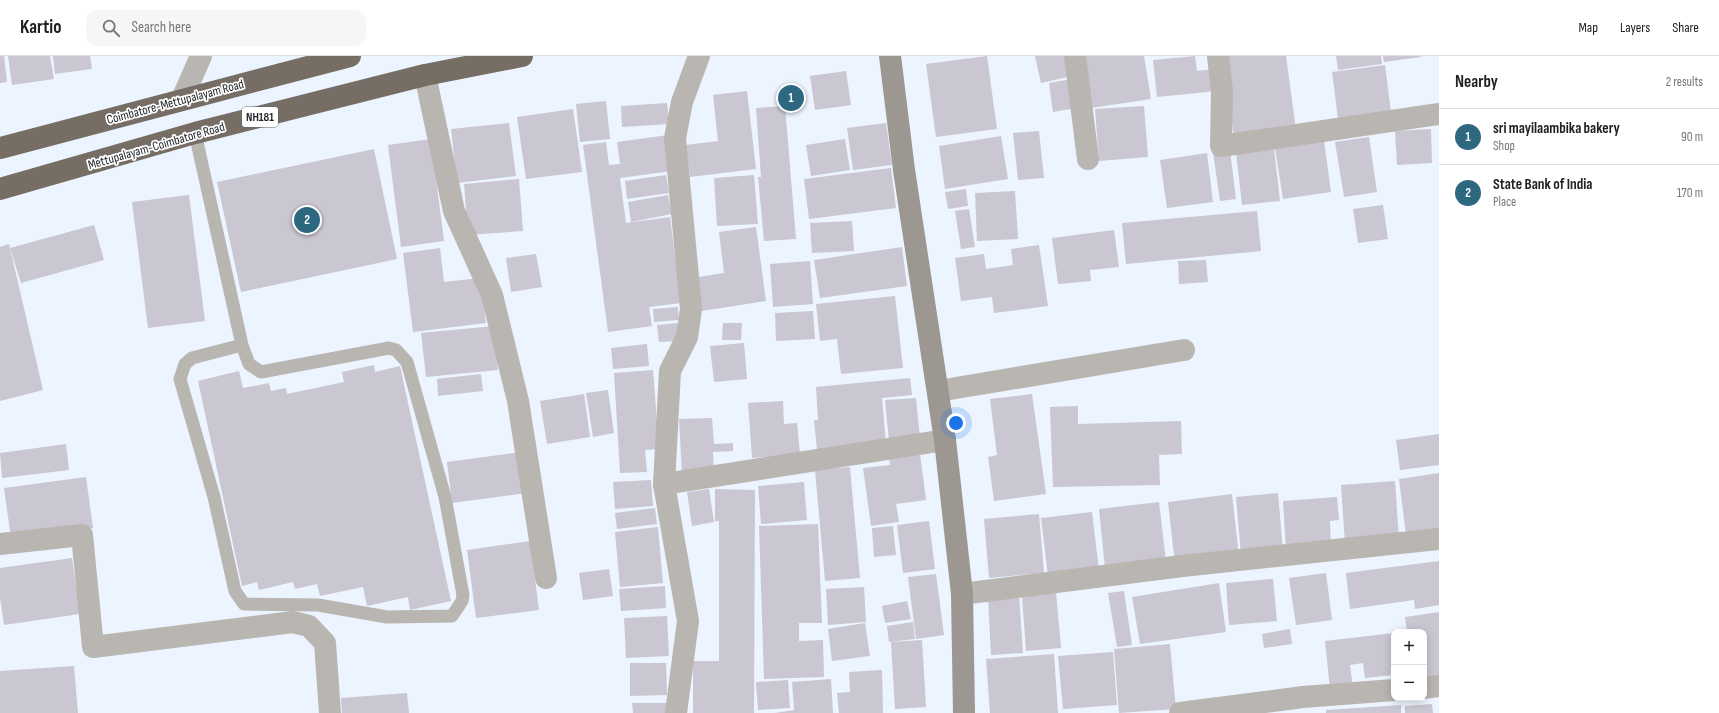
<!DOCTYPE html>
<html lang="en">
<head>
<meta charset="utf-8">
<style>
  body { margin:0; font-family:"Sofia Sans Condensed",sans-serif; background:#f6f6f6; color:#222 }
  .controls { position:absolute; right:12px; bottom:12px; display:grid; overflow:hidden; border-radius:8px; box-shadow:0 2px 10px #0003 }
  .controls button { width:36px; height:36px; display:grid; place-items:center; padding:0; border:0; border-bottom:1px solid #e0e0e0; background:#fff; color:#222; font:20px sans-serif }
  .you { position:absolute; left:956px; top:367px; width:14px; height:14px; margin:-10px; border:3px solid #fff; border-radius:50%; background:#1a73e8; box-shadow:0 0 0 6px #1a73e833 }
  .badge { display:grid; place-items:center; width:26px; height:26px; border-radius:50%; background:#2d6780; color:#fff; font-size:13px; font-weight:700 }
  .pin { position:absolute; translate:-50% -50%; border:2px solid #fff; box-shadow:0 1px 4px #0006 }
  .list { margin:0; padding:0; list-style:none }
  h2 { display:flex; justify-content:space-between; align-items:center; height:52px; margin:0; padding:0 16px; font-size:17px }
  h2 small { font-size:13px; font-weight:400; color:#767676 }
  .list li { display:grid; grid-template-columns:26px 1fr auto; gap:12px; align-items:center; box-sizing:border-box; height:56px; padding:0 16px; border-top:1px solid #e0e0e0 }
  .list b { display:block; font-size:15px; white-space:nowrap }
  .list p { margin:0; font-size:13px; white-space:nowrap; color:#767676 }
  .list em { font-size:13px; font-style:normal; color:#767676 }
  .icon { flex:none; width:22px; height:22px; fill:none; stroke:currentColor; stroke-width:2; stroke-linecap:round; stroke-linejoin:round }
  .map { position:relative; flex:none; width:1439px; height:657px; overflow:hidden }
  header { display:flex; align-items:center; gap:24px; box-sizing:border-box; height:56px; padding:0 20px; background:#fff; border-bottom:1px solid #e0e0e0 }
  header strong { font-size:19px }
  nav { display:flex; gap:22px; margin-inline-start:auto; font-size:14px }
  .search { width:280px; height:36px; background:#f6f6f6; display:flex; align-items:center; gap:10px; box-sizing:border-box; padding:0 14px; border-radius:12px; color:#767676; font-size:15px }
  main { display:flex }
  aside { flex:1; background:#fff }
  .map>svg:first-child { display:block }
</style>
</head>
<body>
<header>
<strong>Kartio</strong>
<div class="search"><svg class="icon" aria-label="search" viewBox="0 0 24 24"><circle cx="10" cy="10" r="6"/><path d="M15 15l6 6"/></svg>Search here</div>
<nav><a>Map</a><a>Layers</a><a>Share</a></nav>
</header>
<main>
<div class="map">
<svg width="1439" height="657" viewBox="0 0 1439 657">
  <rect width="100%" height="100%" fill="#ecf4ff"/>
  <g fill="#cac6d2">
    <path d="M0,0h4l3,26 -7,1z"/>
    <path d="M8,0h42l4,23 -42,6z"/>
    <path d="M53,0h37l2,13 -37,5z"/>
    <path d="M987,0l10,73 -61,8 -10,-73z"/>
    <path d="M1035,0h33l4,20 -31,7z"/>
    <path d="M1083,0h61l7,43 -60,9z"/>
    <path d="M1195,0l2,15 17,-2 3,22 -60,6 -4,-37z"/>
    <path d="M1223,0h63l10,74 -62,8z"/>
    <path d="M1336,0h45l1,8 -44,6z"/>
    <path d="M1383,0h38v1l-37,5z"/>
    <path d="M1385,9l6,47 -53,7 -6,-47z"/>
    <path d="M846,15l5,34 -36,5 -5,-34z"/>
    <path d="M1071,23l5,29 -23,4 -4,-29z"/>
    <path d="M747,35l9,78 -66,8 -4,-32 32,-4 -5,-46z"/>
    <path d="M606,45l4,38 -30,3 -4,-38z"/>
    <path d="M667,47l2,21 -47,3 -1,-21z"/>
    <path d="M785,50l11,133 -32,2 -6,-64h3l-5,-69z"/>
    <path d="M1144,50l4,51 -49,4 -4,-52z"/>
    <path d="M573,53l9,63 -56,7 -9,-62z"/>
    <path d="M509,67l7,53 -59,7 -6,-54z"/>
    <path d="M886,67l6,42 -39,5 -6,-42z"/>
    <path d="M1431,73l1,34 -35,2 -2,-34z"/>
    <path d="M1039,75l5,47 -26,2 -5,-47z"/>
    <path d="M668,79l4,36 -52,7 6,45 44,-6 11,86 -32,4 3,19 -44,6 -25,-187 23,-3 3,23 11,-1 -3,-22z"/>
    <path d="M1001,80l7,43 -63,10 -6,-43z"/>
    <path d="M1369,81l8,55 -33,5 -9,-55z"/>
    <path d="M431,83l13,102 -43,6 -13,-102z"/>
    <path d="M845,83l5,31 -39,6 -5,-31z"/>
    <path d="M1324,85l7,51 -48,7 -8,-51z"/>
    <path d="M1274,92l6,53 -38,4 -6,-53z"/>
    <path d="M374,93l23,110 -156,33 -24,-110z"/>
    <path d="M1230,94l6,49 -16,2 -7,-49z"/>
    <path d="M1207,97l6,49 -46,6 -7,-48z"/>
    <path d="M891,112l5,40 -87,11 -5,-40z"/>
    <path d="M666,119l3,18 -42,6 -2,-18z"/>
    <path d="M754,119l4,49 -41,2 -3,-48z"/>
    <path d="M519,123l4,52 -55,4 -4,-51z"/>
    <path d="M966,133l2,17 -20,3 -3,-17z"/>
    <path d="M1015,135l3,48 -41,2 -2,-48z"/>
    <path d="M189,139l16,126 -57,7 -16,-126z"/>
    <path d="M668,139l4,19 -41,8 -3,-20z"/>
    <path d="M1383,149l5,34 -30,4 -5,-34z"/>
    <path d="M969,153l6,38 -14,2 -6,-38z"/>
    <path d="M1257,155l4,40 -135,13 -4,-41z"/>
    <path d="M852,165l2,30 -42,2 -2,-30z"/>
    <path d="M94,169l10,35 -83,23 -11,-35z"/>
    <path d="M756,171l10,74 -64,10 -4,-34 26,-4 -5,-41z"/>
    <path d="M1114,174l5,37 -29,3 1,11 -33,3 -6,-46z"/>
    <path d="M9,188l34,146 -43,11v-154z"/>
    <path d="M1039,189l9,61 -54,7 -2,-16 -31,4 -6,-43 29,-4 2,15 27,-4 -2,-16z"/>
    <path d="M902,191l5,39 -87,12 -6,-38z"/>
    <path d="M440,192l4,34 36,-4 6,45 -73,9 -10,-79z"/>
    <path d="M536,198l6,33 -31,5 -5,-34z"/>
    <path d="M1206,204l2,22 -29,2 -1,-23z"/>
    <path d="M810,205l3,43 -40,3 -3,-43z"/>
    <path d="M895,240l8,72 -62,6 -4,-35 -17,2 -4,-37z"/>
    <path d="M678,251l1,13 -25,2 -1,-13z"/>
    <path d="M813,255l2,28 -39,2 -1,-28z"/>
    <path d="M678,267l1,18 -20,1 -2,-17z"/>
    <path d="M723,267h19l-1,17h-19z"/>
    <path d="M494,270l4,44 -72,7 -5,-44z"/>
    <path d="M744,287l3,36 -33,3 -4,-36z"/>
    <path d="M647,288l2,22 -36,3 -2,-21z"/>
    <path d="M374,309l1,7 25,-6 51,235 -41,9 -2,-13 -41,9 -4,-19 -43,9 -3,-12 -22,5 -2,-7 -34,8 -2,-8 -15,4 -44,-205 41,-10 4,17 26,-5 2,8 15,-3 1,6 57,-12 -2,-10z"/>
    <path d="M653,314l6,79 -14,1 2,22 -27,1 -6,-100z"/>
    <path d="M481,318l2,17 -45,5 -1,-17z"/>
    <path d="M910,322l2,17 -30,3 4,46 -69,6 -3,-30h4l-2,-33z"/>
    <path d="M608,334l6,43 -21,4 -7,-44z"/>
    <path d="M584,338l6,43 -43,7 -7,-43z"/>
    <path d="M1032,338l14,100 -52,7 -6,-44 9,-2 -7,-56z"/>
    <path d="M916,342l4,40 -31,3 -4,-41z"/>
    <path d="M783,345l1,23 13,-1 3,31 -48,4 -4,-55z"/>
    <path d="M1078,350v18l103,-3 1,33 -23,1 1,30 -107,2 -3,-80z"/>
    <path d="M712,362l2,26 19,-1v8l-20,1 1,20 -32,2 -3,-55z"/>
    <path d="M1439,378v31l-39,5 -4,-30z"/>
    <path d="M66,388l3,26 -67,8 -2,-25z"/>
    <path d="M521,396l6,41 -75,10 -5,-41z"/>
    <path d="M920,398l6,46 -30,4 3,18 -28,4 -8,-58 27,-3 -1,-7z"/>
    <path d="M850,411l10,111 -35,3 -10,-111z"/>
    <path d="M1439,417v58l-33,4 -7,-56z"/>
    <path d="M86,421l7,51 -82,10 -7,-50z"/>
    <path d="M651,424l2,26 -38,3 -2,-27z"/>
    <path d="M1395,425l4,58 -54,4 -4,-58z"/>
    <path d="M804,426l3,38 -46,4 -3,-38z"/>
    <path d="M709,433l5,33 -22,4 -5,-34z"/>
    <path d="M715,433l40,1 -1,223h-61v-52h26v-140h-4z"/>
    <path d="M1278,437l5,58 -42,4 -5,-58z"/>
    <path d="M1232,438l7,62 -64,8 -7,-62z"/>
    <path d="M1337,441l2,23 -9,1 1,25 -45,4 -3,-49z"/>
    <path d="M1159,446l7,59 -61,7 -6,-59z"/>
    <path d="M655,452l2,16 -40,5 -2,-16z"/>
    <path d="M1092,456l7,58 -51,6 -7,-58z"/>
    <path d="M1039,458l5,59 -55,5 -5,-59z"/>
    <path d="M929,465l6,48 -32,4 -6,-48z"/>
    <path d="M818,468l4,99h-23v18l24,-1 1,37 -60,2 -5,-153z"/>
    <path d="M893,470l3,29 -22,2 -2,-29z"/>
    <path d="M658,471l5,56 -43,4 -5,-55z"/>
    <path d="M530,485l9,69 -63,8 -9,-68z"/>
    <path d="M72,502l8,56 -76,11 -4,-27v-30z"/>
    <path d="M1439,505v44l-24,4 -1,-9 -64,9 -4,-36z"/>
    <path d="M609,513l4,27 -30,4 -4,-27z"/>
    <path d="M1326,517l6,47 -36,5 -7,-47z"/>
    <path d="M936,518l8,61 -28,4 -8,-62z"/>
    <path d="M1273,523l4,42 -48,4 -3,-42z"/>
    <path d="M1219,527l7,49 -86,12 -8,-47z"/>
    <path d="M665,530l1,22 -45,3 -2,-22z"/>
    <path d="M864,531l2,35 -38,3 -2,-36z"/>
    <path d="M1124,535l8,54 -15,2 -9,-54z"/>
    <path d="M1056,536l5,56 -35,3 -4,-55z"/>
    <path d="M1019,539l4,58 -32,2 -3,-58z"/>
    <path d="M907,545l4,18 -26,4 -3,-17z"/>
    <path d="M1439,556v69l-15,2v-51h-17l-2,-15z"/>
    <path d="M667,560l2,40 -43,2 -2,-40z"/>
    <path d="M913,566l2,17 -26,3 -2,-16z"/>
    <path d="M865,567l5,33 -38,5 -4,-32z"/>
    <path d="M1290,573l2,15 -28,4 -2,-14z"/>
    <path d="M1394,577v42l-29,3 -2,-15 -13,2 3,22 -23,2 -5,-48z"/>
    <path d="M922,584l4,67 -31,2 -4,-67z"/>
    <path d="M1170,588l6,65 -57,4 -5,-64z"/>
    <path d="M1113,596l4,53 -54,4 -5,-53z"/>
    <path d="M1054,598l4,59h-68l-4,-54z"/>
    <path d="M630,607h36l1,32 -37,1z"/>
    <path d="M74,610l4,47h-78v-42z"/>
    <path d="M882,614l1,43h-44l-2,-20 13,-1 -1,-20z"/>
    <path d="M831,623l2,34h-58l19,-3 -2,-28z"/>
    <path d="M788,624l2,28 -32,2 -2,-28z"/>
    <path d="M407,637l2,20h-67l-1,-15z"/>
    <path d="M632,647h36v10h-35z"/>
    <path d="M1432,648l1,9h-28v-7z"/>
    <path d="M1401,649v8h-75v-3z"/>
  </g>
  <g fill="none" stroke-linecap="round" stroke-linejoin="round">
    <path stroke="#b9b5b1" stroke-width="13" d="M195,77l47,212 7,19 12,8 128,-24 7,2 11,12 38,135 18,98 -1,6 -10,15 -65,1 -69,-12 -74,-1 -9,-13 -21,-94 -34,-118 5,-15 7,-6 50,-13"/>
    <g stroke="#b9b5b1" stroke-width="22">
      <path d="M1075,0l13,103"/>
      <path d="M1218,0l4,35 -1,55 218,-32"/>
      <path d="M425,19l29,136 38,84 26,106 28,177"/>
      <path d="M182,43l19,-43"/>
      <path d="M938,335l246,-41"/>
      <path d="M664,428l281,-44"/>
      <path d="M0,488l82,-9 11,112 200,-25 16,4 16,17 5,70"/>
      <path d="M962,538l220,-28 257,-27"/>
      <path d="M1424,632l15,-2"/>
      <path d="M676,657l12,-92 -24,-137 6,-113 17,-34 4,-28 -16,-171 7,-36 17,-46"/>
      <path d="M1180,657l123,-16 91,-7"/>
    </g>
    <path stroke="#9c9790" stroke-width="22" d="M890,0l14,114 41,270 17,154 2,119"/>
    <g stroke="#766e65" stroke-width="22">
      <path d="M0,92l350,-92"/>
      <path d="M0,133l195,-56 230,-58 97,-19"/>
    </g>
  </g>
  <g text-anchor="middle" stroke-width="3.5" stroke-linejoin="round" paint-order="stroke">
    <rect fill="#fff" stroke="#626466" stroke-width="1" x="242" y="51" width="36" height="20" rx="3"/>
    <g font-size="12" font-weight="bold" fill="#1e2125">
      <text x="260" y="65">NH181</text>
    </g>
    <g font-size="13" fill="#1e2125" stroke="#fff">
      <text transform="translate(175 45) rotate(-15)" y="5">Coimbatore-Mettupalayam Road</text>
      <text transform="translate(156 89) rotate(-16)" y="5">Mettupalayam-Coimbatore Road</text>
    </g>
  </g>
</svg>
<div class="controls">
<button>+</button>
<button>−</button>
</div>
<div class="you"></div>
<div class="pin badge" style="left:791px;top:42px">1</div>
<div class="pin badge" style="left:307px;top:164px">2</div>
</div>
<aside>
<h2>Nearby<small>2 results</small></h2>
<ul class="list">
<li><span class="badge">1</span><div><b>sri mayilaambika bakery</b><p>Shop</p></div><em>90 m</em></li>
<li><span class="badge">2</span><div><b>State Bank of India</b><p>Place</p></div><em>170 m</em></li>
</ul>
</aside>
</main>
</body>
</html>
